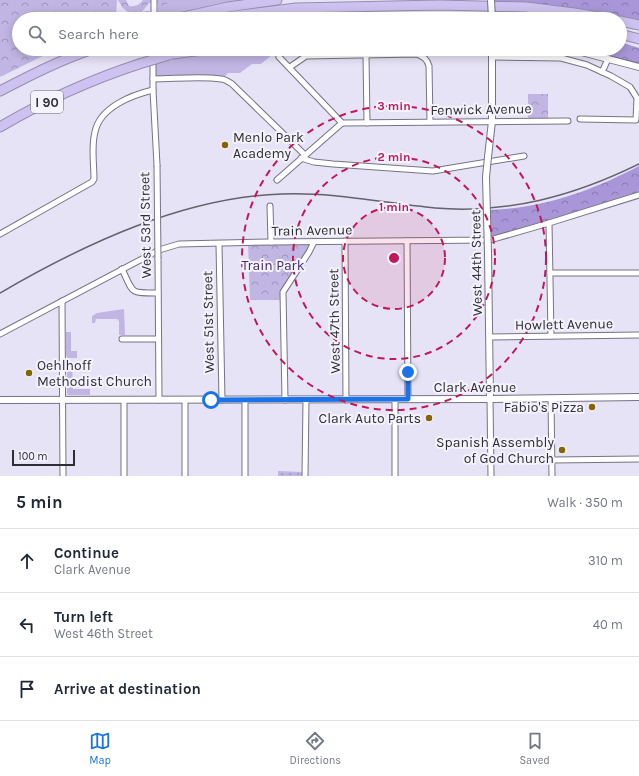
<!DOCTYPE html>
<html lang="en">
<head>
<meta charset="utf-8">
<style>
  body { margin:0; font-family:Karla,sans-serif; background:#f2f2f3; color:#1f2937 }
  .scale { position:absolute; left:12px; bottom:10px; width:63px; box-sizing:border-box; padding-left:4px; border:2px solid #2f2d34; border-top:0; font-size:11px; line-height:14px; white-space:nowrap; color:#2f2d34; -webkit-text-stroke:3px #f4f2fd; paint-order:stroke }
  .stop { position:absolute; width:12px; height:12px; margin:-9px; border:3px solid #1a73e8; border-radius:50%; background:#fff }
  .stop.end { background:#1a73e8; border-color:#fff; box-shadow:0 1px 4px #0008 }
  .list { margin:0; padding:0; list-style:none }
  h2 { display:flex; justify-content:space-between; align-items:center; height:52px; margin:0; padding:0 16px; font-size:17px }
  h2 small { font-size:13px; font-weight:400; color:#747a83 }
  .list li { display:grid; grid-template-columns:26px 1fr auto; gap:12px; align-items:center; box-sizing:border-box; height:64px; padding:0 16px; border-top:1px solid #e0e1e3 }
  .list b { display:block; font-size:15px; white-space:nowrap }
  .list p { margin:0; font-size:13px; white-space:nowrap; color:#747a83 }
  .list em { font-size:13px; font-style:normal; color:#747a83 }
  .icon { flex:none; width:22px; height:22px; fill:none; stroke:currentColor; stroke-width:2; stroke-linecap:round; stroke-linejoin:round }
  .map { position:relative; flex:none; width:639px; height:476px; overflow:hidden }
  .search { position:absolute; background:#fff; box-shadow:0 2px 10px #0003; left:12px; right:12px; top:12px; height:44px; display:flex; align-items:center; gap:10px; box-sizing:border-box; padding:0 14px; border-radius:22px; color:#747a83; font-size:15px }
  .sheet { height:244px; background:#fff }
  nav { display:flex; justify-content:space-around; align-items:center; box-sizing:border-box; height:56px; border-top:1px solid #e0e1e3; background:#fff; font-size:11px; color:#747a83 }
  nav a { display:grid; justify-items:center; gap:2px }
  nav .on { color:#1a73e8 }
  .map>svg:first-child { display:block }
</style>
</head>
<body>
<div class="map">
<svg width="639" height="476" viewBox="0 0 639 476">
  <defs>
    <pattern id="forest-crowns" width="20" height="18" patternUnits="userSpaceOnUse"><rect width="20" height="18" fill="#a896d8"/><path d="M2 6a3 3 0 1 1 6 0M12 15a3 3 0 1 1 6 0" fill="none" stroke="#897bb0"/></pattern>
    <pattern id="park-crowns" width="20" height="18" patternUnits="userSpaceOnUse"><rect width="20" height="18" fill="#c1b5e3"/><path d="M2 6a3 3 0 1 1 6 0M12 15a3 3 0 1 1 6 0" fill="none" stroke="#9d94b9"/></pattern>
    <pattern id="garden-dots" width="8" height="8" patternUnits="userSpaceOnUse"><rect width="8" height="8" fill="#c1b5e3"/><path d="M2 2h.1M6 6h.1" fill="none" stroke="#9d94b9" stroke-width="1.8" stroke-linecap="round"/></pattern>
  </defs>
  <rect width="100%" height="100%" fill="#e7e3f6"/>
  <g fill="#c1b5e3">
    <path d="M158,0h86l-86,18z"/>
    <path d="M209,49h70v5h-6l-12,10h-9l-12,9h-12l-6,6h-68v-19z"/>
    <path d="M124,309l1,26h-6v-14l-2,-2h-21l-1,4h-3v-7l5,-3z"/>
    <path d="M66,332h5v19h6v7h-9l-2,-2z"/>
    <path d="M67,361h5l1,28h17v6h-22l-1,-2z"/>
  </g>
  <g fill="url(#forest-crowns)">
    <path d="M491,0h148v25l-19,-6h-10l-119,-14z"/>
    <path d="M149,11v8h-39l6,-3z"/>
    <path d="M620,42l19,6v19l-69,-18h50z"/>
    <path d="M639,166v29l-149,45 -3,-30c53,-1 105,-19 152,-44z"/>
  </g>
  <g fill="url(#park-crowns)">
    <path d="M0,0h117l-1,16 -5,3h-92v30h38l-57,28z"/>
    <path d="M118,0h8l3,6c6,1 10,-1 14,-6h31l-14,7 -1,-4h-10l-7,9 -12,2 -8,-7z"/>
    <rect x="528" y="94" width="20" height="24"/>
    <path d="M314,242l-31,50 1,8h-34l-2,-57z"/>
  </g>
  <path fill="url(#garden-dots)" d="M278,471l24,1v4h-24z"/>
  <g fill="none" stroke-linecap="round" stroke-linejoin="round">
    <defs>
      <g id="minor">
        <path d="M154,0v19"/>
        <path d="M153,49v41l4,75"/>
        <path d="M366,55l1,68"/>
        <path d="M279,57l63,66 226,-2"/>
        <path d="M492,57l69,1 26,7 24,11 19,11 7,11 -1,22 -56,-1"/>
        <path d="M290,67l16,-11 111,-2c7,3 10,5 12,12l1,56"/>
        <path d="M602,72l6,-13"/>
        <path d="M153,79c22,0 47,-3 68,0 4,0 8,3 11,5l73,71"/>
        <path d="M301,158l13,4 19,2 100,7 91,-15"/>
        <path d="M277,180l65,-57"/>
        <path d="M270,206l1,36"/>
        <path d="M549,223l2,113"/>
        <path d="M0,234l92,-52 2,-3c0,-15 -3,-33 1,-47 5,-25 37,-37 58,-42"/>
        <path d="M345,241l1,159"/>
        <path d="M407,241l1,158"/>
        <path d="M219,244l3,156"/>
        <path d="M158,259l1,141"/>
        <path d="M122,269c12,25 7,24 36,24"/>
        <path d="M550,273h89"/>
        <path d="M62,301l1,175"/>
        <path d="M0,334l159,-84 20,-6 92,-2 219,-2 59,-17 90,-28"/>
        <path d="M490,337l149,-2"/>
        <path d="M122,339h36"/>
        <path d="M551,398l1,78"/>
        <path d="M490,399l1,77"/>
        <path d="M245,400v76"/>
        <path d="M285,400l-2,-108 26,-40 5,-10"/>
        <path d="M552,460l87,-1"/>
        <path d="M124,476v-76"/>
        <path d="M185,476v-76"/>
        <path d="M305,476l1,-76"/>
        <path d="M395,476v-77"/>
      </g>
      <g id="tertiary">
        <path d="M570,49l69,18"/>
        <path d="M488,157l4,-36v-72"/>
        <path d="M488,253l2,146"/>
        <path d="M0,400l490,-1 149,-2"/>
      </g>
      <g id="motorway">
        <path d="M174,19l54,-12 49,-7"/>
        <path d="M209,19l87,-11 143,-3 87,2 48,6 36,6"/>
        <path d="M404,19h89"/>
        <path d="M620,21l19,4"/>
        <path d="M620,34l19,5"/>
        <path d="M173,54l36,-5"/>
        <path d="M0,91c31,-16 60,-31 93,-42"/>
        <path d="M0,127c44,-26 90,-47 139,-63"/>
      </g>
    </defs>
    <use href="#minor" stroke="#777384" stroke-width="7"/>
    <use href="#tertiary" stroke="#777384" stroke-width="8"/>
    <use href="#motorway" stroke="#968eae" stroke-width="11"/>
    <use href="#minor" stroke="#fff" stroke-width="5"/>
    <use href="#tertiary" stroke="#fff" stroke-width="6"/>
    <use href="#motorway" stroke="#cec3f0" stroke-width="9"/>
    <path stroke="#64616b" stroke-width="1.5" d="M0,293c84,-49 184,-96 282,-99 52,-2 102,9 153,14 73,6 139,-12 204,-44"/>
    <defs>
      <path id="minor-bridge" d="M157,165l1,94"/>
      <g id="tertiary-bridge">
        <path d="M491,0l1,19"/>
        <path d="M488,157l-2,20 2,76"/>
      </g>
      <path id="motorway-bridge" d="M139,64l30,-9"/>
    </defs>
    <use href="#minor-bridge" stroke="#777384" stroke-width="7" stroke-linecap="butt"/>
    <use href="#tertiary-bridge" stroke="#777384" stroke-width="8" stroke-linecap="butt"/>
    <use href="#motorway-bridge" stroke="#968eae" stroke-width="11" stroke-linecap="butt"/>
    <use href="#minor-bridge" stroke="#fff" stroke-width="5"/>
    <use href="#tertiary-bridge" stroke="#fff" stroke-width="6"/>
    <use href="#motorway-bridge" stroke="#cec3f0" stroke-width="9"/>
  </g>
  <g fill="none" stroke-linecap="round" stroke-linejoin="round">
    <path stroke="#1a73e8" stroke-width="5" d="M211,400l197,-1v-27"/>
  </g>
  <circle cx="394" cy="258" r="51" fill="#c2185b" fill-opacity=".12"/>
  <g fill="none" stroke="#c2185b" stroke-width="2" stroke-dasharray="7 5">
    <circle cx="394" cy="258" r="51"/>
    <circle cx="394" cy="258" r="101"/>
    <circle cx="394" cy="258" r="152"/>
  </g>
  <g fill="#866500" stroke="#f4f2fd" stroke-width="1.5">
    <circle cx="225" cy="145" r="4"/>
    <circle cx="29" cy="373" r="4"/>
    <circle cx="592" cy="407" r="4"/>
    <circle cx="429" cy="418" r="4"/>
    <circle cx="562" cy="450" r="4"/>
  </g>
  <g text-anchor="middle" stroke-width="4" stroke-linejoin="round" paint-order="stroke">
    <rect fill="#f4f2fd" stroke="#6a6870" stroke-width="1" x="31" y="91" width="32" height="22" rx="3"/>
    <g font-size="13" font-weight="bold" fill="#2f2d34">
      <text x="47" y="107">I 90</text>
    </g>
    <g font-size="14" fill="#2f2d34" stroke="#f4f2fd">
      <text transform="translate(481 109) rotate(-1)" y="5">Fenwick Avenue</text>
      <text transform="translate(145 225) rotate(-91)" y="5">West 53rd Street</text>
      <text transform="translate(312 230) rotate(-1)" y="5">Train Avenue</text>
      <text transform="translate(476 263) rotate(-91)" y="5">West 44th Street</text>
      <text transform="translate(334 321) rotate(-91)" y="5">West 47th Street</text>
      <text transform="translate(208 322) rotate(-91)" y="5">West 51st Street</text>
      <text transform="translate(564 324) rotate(-1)" y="5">Howlett Avenue</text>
      <text x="475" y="392">Clark Avenue</text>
    </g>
    <g font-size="14" fill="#2f2d34" stroke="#f4f2fd" text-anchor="end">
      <text x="233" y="142" text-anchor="start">Menlo Park<tspan x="233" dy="16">Academy</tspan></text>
      <text x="37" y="370" text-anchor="start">Oehlhoff<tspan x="37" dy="16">Methodist Church</tspan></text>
      <text x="584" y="412">Fabio's Pizza</text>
      <text x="421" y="423">Clark Auto Parts</text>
      <text x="554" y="447">Spanish Assembly<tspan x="554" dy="16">of God Church</tspan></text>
    </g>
    <g font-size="14" fill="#442775" stroke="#f4f2fd">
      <text x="273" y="270">Train Park</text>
    </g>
  </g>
  <circle cx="394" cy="258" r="6" fill="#c2185b" stroke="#f4f2fd" stroke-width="2"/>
  <g font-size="12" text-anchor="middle" font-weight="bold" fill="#c2185b" stroke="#f4f2fd" stroke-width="4" stroke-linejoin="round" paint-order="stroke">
    <text x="394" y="110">3 min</text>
    <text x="394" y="161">2 min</text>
    <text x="394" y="211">1 min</text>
  </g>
</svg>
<div class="scale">100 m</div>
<div class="stop" style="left:211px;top:400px"></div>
<div class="stop end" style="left:408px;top:372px"></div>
<div class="search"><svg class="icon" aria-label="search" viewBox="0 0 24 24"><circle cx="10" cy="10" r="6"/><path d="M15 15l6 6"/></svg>Search here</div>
</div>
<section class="sheet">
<h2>5 min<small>Walk · 350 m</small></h2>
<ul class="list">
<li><svg class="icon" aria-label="ahead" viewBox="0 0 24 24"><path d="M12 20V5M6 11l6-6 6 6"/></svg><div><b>Continue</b><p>Clark Avenue</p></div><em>310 m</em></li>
<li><svg class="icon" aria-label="left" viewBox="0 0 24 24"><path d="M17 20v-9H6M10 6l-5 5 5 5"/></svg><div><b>Turn left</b><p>West 46th Street</p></div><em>40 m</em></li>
<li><svg class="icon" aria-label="arrive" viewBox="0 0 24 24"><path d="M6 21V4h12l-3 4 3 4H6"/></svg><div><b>Arrive at destination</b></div></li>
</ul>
</section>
<nav>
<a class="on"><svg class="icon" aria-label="map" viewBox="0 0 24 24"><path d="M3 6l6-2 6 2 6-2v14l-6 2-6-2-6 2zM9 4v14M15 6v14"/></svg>Map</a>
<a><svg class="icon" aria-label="directions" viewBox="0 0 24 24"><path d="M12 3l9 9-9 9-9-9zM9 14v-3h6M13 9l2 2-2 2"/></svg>Directions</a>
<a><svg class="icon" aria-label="saved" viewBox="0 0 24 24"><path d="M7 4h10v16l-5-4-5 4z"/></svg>Saved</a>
</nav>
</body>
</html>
